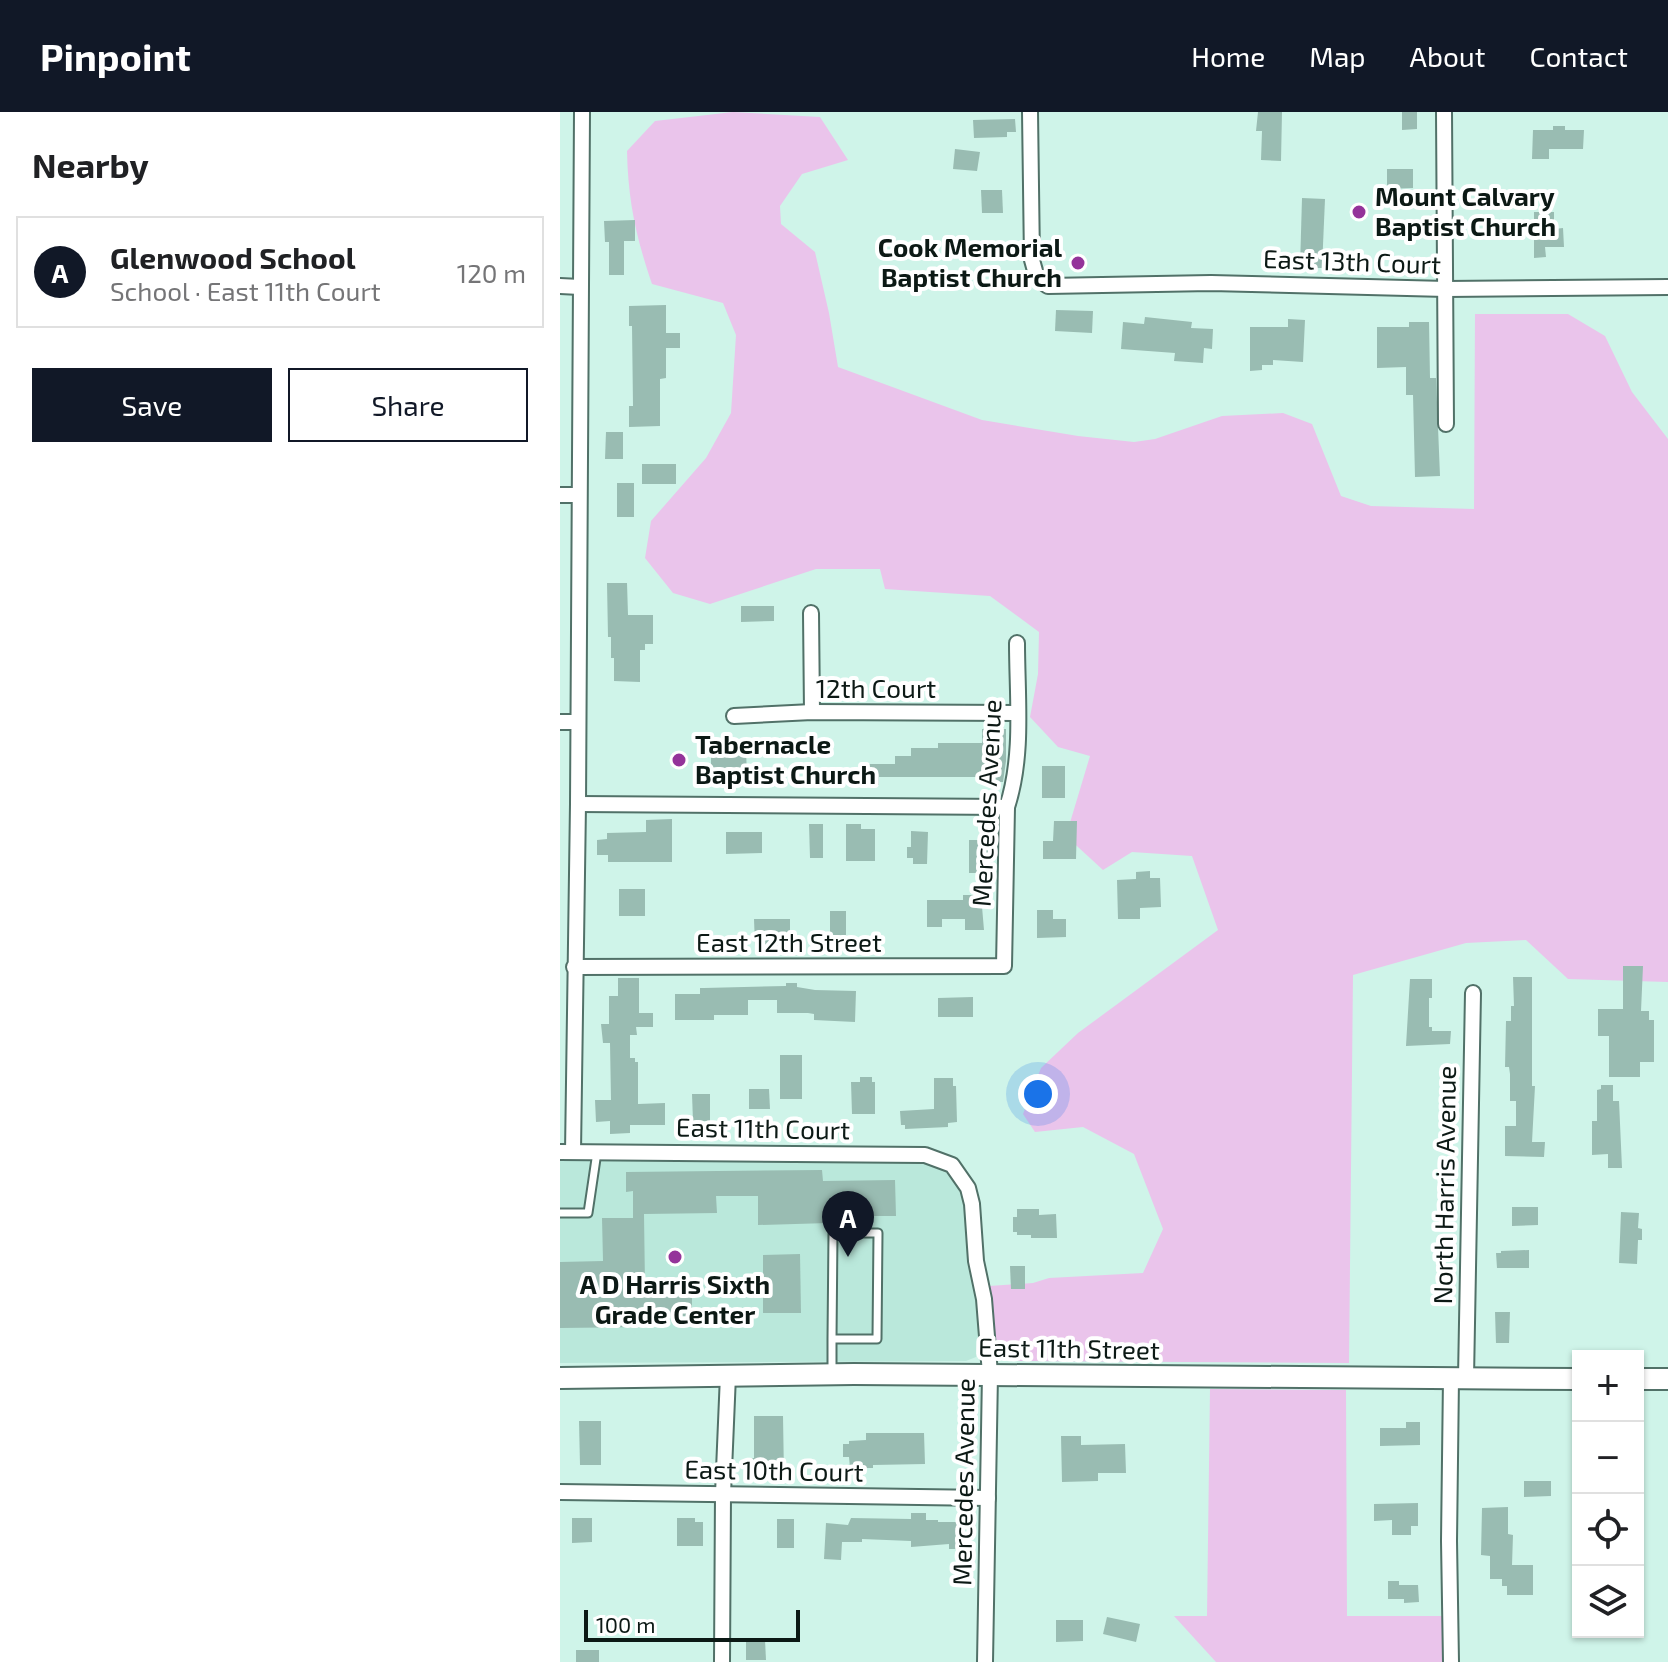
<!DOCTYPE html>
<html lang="en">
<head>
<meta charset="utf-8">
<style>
  body { margin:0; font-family:"Exo 2",sans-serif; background:#f6f6f6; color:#202124 }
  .controls { position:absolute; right:24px; bottom:24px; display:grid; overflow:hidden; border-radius:0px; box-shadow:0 2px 6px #0004 }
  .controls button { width:72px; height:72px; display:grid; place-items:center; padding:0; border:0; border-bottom:2px solid #e0e0e0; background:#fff; color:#202124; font:40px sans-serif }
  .scale { position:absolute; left:24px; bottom:20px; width:216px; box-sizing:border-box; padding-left:8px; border:4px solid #0c1915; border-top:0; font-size:22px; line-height:28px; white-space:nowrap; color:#0c1915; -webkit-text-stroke:6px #fff; paint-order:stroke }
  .you { position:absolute; left:478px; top:982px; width:28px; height:28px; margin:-20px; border:6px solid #fff; border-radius:50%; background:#1a73e8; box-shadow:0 0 0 12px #1a73e833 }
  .badge { display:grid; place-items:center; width:52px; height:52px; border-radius:50%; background:#111827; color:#fff; font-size:26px; font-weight:700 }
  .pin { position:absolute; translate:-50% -66px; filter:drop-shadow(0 2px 4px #0008) }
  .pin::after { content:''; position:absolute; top:42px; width:28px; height:24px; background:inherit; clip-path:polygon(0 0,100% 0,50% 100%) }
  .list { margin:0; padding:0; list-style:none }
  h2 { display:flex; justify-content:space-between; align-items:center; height:104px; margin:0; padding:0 32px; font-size:34px }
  h2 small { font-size:26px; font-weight:400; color:#757577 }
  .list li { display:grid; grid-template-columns:52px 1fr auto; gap:24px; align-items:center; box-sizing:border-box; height:112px; margin:0 16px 16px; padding:0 16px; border:2px solid #e0e0e0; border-radius:0px }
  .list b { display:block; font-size:30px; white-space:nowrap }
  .list p { margin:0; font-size:26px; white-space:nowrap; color:#757577 }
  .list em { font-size:26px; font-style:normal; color:#757577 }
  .actions { display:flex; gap:16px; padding:24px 32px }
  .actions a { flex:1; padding:18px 0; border:2px solid #111827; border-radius:0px; text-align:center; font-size:28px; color:#111827 }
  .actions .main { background:#111827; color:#fff }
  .icon { flex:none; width:44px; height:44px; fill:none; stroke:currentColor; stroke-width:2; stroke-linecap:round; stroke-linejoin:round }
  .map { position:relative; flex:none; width:1108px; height:1550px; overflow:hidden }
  header { display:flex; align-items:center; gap:48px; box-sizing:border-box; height:112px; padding:0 40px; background:#111827; color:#fff }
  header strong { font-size:38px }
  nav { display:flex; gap:44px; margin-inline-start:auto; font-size:28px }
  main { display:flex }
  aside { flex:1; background:#fff }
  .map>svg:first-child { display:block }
</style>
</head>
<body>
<header>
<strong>Pinpoint</strong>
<nav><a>Home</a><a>Map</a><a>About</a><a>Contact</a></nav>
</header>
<main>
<aside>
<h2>Nearby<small></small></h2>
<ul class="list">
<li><span class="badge">A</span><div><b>Glenwood School</b><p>School · East 11th Court</p></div><em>120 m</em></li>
</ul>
<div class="actions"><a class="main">Save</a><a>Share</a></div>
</aside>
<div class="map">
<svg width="1108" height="1550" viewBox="0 0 1108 1550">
  <rect width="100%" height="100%" fill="#cff4e9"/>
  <path fill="#bae8db" d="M0,1045l372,6 18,7 13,18 18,162 -5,7 -10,4 -406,2z"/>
  <g fill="#eac4eb">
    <path d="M173,0l87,5 28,43 -46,14 -22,32 1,18 34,28 14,61 9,54 144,53 96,16 56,6 21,-3 67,-23 61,-3 29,11 29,72 30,10 103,3 1,-195h93l37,22 27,56 36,47v543l-100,-3 -42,-39 -60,3 -113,32 -4,388 -334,-2c-26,-8 -22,-53 -26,-75l44,-3 16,-5 94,-5 20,-44 -29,-75 -51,-27 -48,5 -12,-18 18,-46 37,-35 140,-103 -26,-74 -60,-4 -29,18 -37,-34 24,-80 -32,-9 -28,-30 8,-43 1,-42 -49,-36 -105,-7 -5,-20h-64l-106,35 -37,-11 -28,-35 6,-37 55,-63 25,-45 5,-78 -13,-32 -71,-19c-16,-47 -24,-83 -25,-133l28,-30z"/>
    <path d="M650,1277l136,1 1,226h98l-1,46h-228l-42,-46h33z"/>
  </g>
  <g fill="#99bcb2">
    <path d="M698,0h24l-1,49 -20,-1 1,-29h-6z"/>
    <path d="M842,0h15v17l-15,1z"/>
    <path d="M455,7l1,13h-9v5l-33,1 -1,-18z"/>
    <path d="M993,14h12v4h19l-1,19h-34v10h-17l1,-29h20z"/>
    <path d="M395,37l25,3 -3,19 -24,-2z"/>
    <path d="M827,57h26v19l-26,1z"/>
    <path d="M421,78h21l1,23h-21z"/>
    <path d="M742,86l23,1 -3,69h-22z"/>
    <path d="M974,100h20v17l9,-1 1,19h-19l1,10 -12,1z"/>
    <path d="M75,108v21h-11v34h-15v-33h-4l-1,-21z"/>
    <path d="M106,193v28h14v15h-14v30l-6,1v47l-31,1v-21h4l-1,-80h-3v-20z"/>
    <path d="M496,198l37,1 -1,22 -37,-2z"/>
    <path d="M585,205l47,5 -1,6 22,1 -1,20 -8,-1 -1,15 -29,-2 1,-8 -54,-4 2,-27 21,2z"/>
    <path d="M728,207l17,1 -2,42 -30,-2v5h-11v5l-12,1v-44h38z"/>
    <path d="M849,210h20l1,56h6l4,98 -25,1 -2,-82h-7v-28l-29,1v-41h32z"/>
    <path d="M46,320h17v27h-18z"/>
    <rect x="82" y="352" width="34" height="20"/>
    <rect x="57" y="371" width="17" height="34"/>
    <path d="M47,471h20l1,32h25v29h-8v6h-5v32l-26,-1v-23h-3v-21h-3z"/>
    <path d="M181,494h33v15l-33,1z"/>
    <path d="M422,617h24v32l-3,21h-20v-5h-104v8h-20v-21h36v-8h16v-8h27v-5h44z"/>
    <path d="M151,636h35l1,30h-36z"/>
    <rect x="482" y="654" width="23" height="32"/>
    <path d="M112,707v43h-64v-7h-11v-15l10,-1v-6l39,-1v-12z"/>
    <path d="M494,709h23l-1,38h-33v-18h10z"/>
    <path d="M249,712h14v34h-13z"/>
    <path d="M286,712h15v5h14v32h-29z"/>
    <path d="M351,719l17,1 -1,32h-14v-6h-6v-11h4z"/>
    <path d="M166,720h36v21l-36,1z"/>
    <path d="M409,728h22l1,33h-23z"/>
    <path d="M590,759v7h10l1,29 -21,1v11h-22l-1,-39 19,-1v-7z"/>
    <rect x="59" y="777" width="26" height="27"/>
    <path d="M403,783h18l3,35h-19v-11h-23v8h-15v-27h36z"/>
    <path d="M477,798h16v9h13v18l-29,1z"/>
    <rect x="270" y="799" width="16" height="24"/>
    <path d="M194,807h36v27h-35z"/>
    <path d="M1063,854h20l-2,45h8v9h5v42h-14v15h-31v-41h-11v-27h25z"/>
    <path d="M953,865h19v109h3l-3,56h13l-1,15 -39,-1v-30h11v-25h-6v-27l-1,-7h-4l1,-46h5v-15h3z"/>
    <path d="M58,866h21v35h14v14h-17l1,8h-7v23h5v4h3v42l27,-1v22h-35v8l-20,1v-13l-14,1 -1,-22h16l-1,-57h-7l-2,-19h8v-28h9z"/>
    <path d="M850,867h22v19h-3v29h3v4h19l-1,13 -44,2z"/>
    <path d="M226,871h11v4l18,3 41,1 -1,31 -41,-2v-6l-6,-1h-31v-13h-29v15h-34v5h-39v-26h25v-6h4l82,-2z"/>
    <path d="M413,885v20h-35v-19z"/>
    <rect x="220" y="943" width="22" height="44"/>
    <path d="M300,965h12v5h3v32h-23l-1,-32h9z"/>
    <path d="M374,966h19v8h3l1,36 -9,1v4l-43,2v-4h-4l-1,-14 34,-2z"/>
    <path d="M1041,973h12v16h6l3,67h-14v-14l-16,1v-34h5v-31l4,-1z"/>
    <path d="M189,977h20l1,20h-21z"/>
    <path d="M132,982h18v27h-17z"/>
    <path d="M262,1058l1,11 72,-1 1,36h-34v6l-104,3v-29h-42l1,17 -73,1 1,72 47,-1v31l-47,1v10l-85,1v-66l43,-1 -1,-43h31v-27l-7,1v-20z"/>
    <path d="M952,1095h26v18l-26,1z"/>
    <path d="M457,1097h22v6l17,-1 1,24h-26v-3h-14v-3h-4v-15h4z"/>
    <path d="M1061,1100l18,1 -1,15 4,1v11h-4l-1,24 -18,-1z"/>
    <path d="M969,1138v18h-32l-1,-15h5v-2z"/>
    <path d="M240,1142l1,59h-38v-58z"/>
    <path d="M450,1154h15v23h-14z"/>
    <path d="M935,1200h15l-1,31h-13z"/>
    <path d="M194,1304h29l1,60h-35v-18h5z"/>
    <path d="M19,1309h22v44h-21z"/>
    <path d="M846,1310h14v23l-40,1v-18h26z"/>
    <path d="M306,1321h58l1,31 -52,1v3h-23l-1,-11h-6v-13h6v-3l17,-1z"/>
    <path d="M501,1324h20v9l44,-1 1,29h-28v8l-36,1z"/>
    <path d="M964,1369h27v15l-27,1z"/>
    <path d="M858,1391v23h-7v9h-19v-15l-18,1v-17z"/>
    <path d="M948,1395v27l5,1 -1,30h21v30h-26v-9h-5v-7h-12v-23l-9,-1 1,-47z"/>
    <path d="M351,1401h15v7h12v2h27v27h-16v-5l-38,3v-6l-49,-2v3h-20l-1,18 -17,-1 2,-36 22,2 3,-7 60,1z"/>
    <path d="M12,1406h20v24l-20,1z"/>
    <path d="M117,1406h18v4h8v24h-26z"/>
    <rect x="217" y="1407" width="17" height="29"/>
    <path d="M828,1469h11v4h19l1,17 -15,1v-4h-16z"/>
    <path d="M547,1505l33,7 -4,18 -33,-8z"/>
    <path d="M496,1508h27v21l-27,1z"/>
    <path d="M186,1528h19l1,20h-20z"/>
    <rect x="16" y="1538" width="23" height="12"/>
  </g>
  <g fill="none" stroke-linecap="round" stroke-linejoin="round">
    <defs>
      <g id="service">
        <path d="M0,1101h28l9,-61"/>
        <path d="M272,1259c0,-11 0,-21 0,-32l1,-106h45l-1,106h-45"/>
      </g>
      <g id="minor">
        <path d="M470,0l2,148 5,18 11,8 163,-3 235,6 222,-2"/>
        <path d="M884,0l2,312"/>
        <path d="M0,174l20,1"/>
        <path d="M0,383h18"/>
        <path d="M251,501l1,99"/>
        <path d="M174,604l78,-4 205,1"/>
        <path d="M0,610h18"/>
        <path d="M18,692l429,3"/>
        <path d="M14,855l430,-1 3,-159c17,-52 10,-110 10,-164"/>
        <path d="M0,1040l365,3 27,10 16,23 4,16 4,57 8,38 6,75 -5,288"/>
        <path d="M13,1040l5,-348 4,-692"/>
        <path d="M891,1266l-2,163 2,121"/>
        <path d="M906,1266l7,-385"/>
        <path d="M0,1380l428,6"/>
        <path d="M162,1550l1,-168 5,-119"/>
      </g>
      <g id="secondary">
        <path d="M0,1266l294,-4 724,5"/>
        <path d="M1078,1267h30"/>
      </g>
    </defs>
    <use href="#service" stroke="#517168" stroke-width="11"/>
    <use href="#minor" stroke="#517168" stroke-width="18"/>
    <use href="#secondary" stroke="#517168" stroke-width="24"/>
    <use href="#service" stroke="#fff" stroke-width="7"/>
    <use href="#minor" stroke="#fff" stroke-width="14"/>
    <use href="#secondary" stroke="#fff" stroke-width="20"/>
  </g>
  <g fill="#94339a" stroke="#fff" stroke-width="3">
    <circle cx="799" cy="100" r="8"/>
    <circle cx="518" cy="151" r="8"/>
    <circle cx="119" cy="648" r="8"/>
    <circle cx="115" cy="1145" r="8"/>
  </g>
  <g text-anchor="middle" stroke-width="8" stroke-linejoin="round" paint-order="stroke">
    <g font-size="26" font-weight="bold" fill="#0c1915" stroke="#fff" text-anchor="start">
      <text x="815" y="94">Mount Calvary<tspan x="815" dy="30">Baptist Church</tspan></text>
      <text x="502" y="145" text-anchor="end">Cook Memorial<tspan x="502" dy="30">Baptist Church</tspan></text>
      <text x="135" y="642">Tabernacle<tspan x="135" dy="30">Baptist Church</tspan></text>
      <text x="115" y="1182" text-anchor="middle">A D Harris Sixth<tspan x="115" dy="30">Grade Center</tspan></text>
    </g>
    <g font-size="26" fill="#0c1915" stroke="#fff">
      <text transform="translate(792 150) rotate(2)" y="9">East 13th Court</text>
      <text x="316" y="586">12th Court</text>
      <text transform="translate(427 691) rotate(-87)" y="9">Mercedes Avenue</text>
      <text x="229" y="840">East 12th Street</text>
      <text transform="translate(203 1017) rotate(1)" y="9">East 11th Court</text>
      <text transform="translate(885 1073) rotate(-89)" y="9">North Harris Avenue</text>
      <text transform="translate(509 1237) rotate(1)" y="9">East 11th Street</text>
      <text transform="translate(214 1359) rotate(1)" y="9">East 10th Court</text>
      <text transform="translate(404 1370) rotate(-89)" y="9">Mercedes Avenue</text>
    </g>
  </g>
</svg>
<div class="controls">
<button>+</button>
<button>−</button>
<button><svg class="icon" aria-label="locate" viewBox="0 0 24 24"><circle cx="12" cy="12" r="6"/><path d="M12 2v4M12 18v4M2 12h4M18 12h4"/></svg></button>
<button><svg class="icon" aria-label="layers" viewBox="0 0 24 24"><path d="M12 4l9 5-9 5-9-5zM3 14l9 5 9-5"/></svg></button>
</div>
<div class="scale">100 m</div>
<div class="you"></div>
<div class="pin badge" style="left:288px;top:1145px">A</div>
</div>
</main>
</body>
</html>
